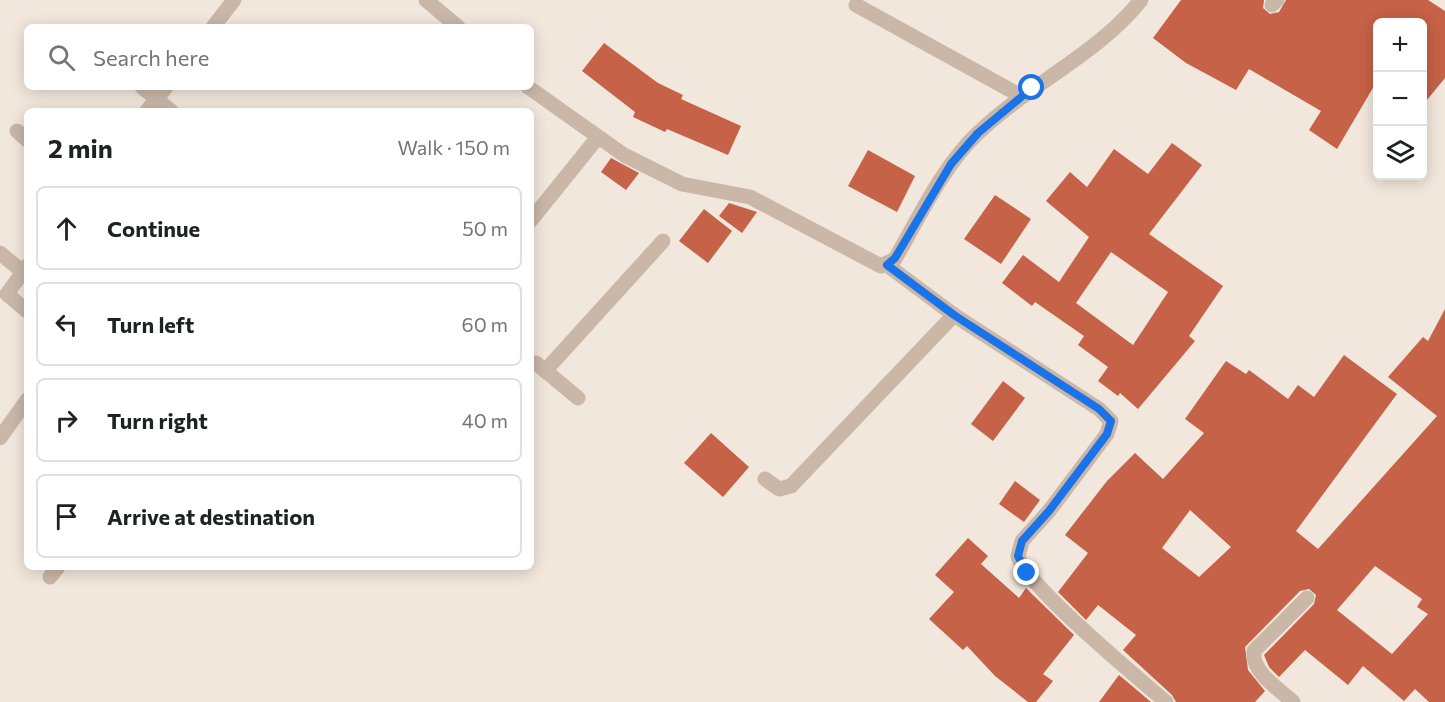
<!DOCTYPE html>
<html lang="en">
<head>
<meta charset="utf-8">
<style>
  body { margin:0; font-family:Commissioner,sans-serif; background:#f6f6f6; color:#202124 }
  .controls { position:absolute; right:18px; top:18px; display:grid; overflow:hidden; border-radius:9px; box-shadow:0 3px 15px #0003 }
  .controls button { width:54px; height:54px; display:grid; place-items:center; padding:0; border:0; border-bottom:2px solid #e0e0e0; background:#fff; color:#202124; font:30px sans-serif }
  .stop { position:absolute; width:18px; height:18px; margin:-14px; border:4px solid #1a73e8; border-radius:50%; background:#fff }
  .stop.end { background:#1a73e8; border-color:#fff; box-shadow:0 2px 6px #0008 }
  .list { margin:0; padding:0; list-style:none }
  h2 { display:flex; justify-content:space-between; align-items:center; height:78px; margin:0; padding:0 24px; font-size:26px }
  h2 small { font-size:20px; font-weight:400; color:#757577 }
  .list li { display:grid; grid-template-columns:39px 1fr auto; gap:18px; align-items:center; box-sizing:border-box; height:84px; margin:0 12px 12px; padding:0 12px; border:2px solid #e0e0e0; border-radius:9px }
  .list b { display:block; font-size:22px; white-space:nowrap }
  .list em { font-size:20px; font-style:normal; color:#757577 }
  .icon { flex:none; width:33px; height:33px; fill:none; stroke:currentColor; stroke-width:2; stroke-linecap:round; stroke-linejoin:round }
  .map { position:relative; flex:none; width:1445px; height:702px; overflow:hidden }
  .search { position:absolute; background:#fff; box-shadow:0 3px 15px #0003; left:24px; top:24px; width:510px; height:66px; display:flex; align-items:center; gap:15px; box-sizing:border-box; padding:0 21px; border-radius:9px; color:#757577; font-size:22px }
  .panel { position:absolute; background:#fff; box-shadow:0 3px 15px #0003; left:24px; top:108px; width:510px; height:462px; border-radius:9px }
  .map>svg:first-child { display:block }
</style>
</head>
<body>
<div class="map">
<svg width="1445" height="702" viewBox="0 0 1445 702">
  <rect width="100%" height="100%" fill="#f2e7dc"/>
  <g fill="#c56247" fill-rule="evenodd">
    <path d="M1181,0h83l-1,8 7,6 9,-2 7,-12h142l17,11v67l-23,28v-84h-45v59l-40,68 -28,-19 12,-19 -72,-42 -13,21 -50,-27 -33,-25z"/>
    <path d="M604,43l54,40 25,12 -2,4 60,27 -13,29 -61,-26 -2,3 -32,-15 2,-5 -53,-41z"/>
    <path d="M1172,143l30,22 -53,69 74,52 -34,50 6,5 -57,68 -18,-16 -2,3 -20,-15 10,-14 -30,-22 6,-9 -49,-34 -3,4 -30,-23 21,-28 36,27 30,-45 -43,-36 24,-29 17,15 27,-38 34,25zM1111,252l57,40 -35,53 -57,-42z"/>
    <path d="M868,150l47,26 -18,36 -49,-26z"/>
    <path d="M611,158l28,15 -13,17 -25,-18z"/>
    <path d="M995,195l36,24 -30,45 -37,-25z"/>
    <path d="M729,203l28,9 -15,21 -23,-17z"/>
    <path d="M704,209l28,22 -24,32 -29,-22z"/>
    <path d="M1445,309v393h-16l-14,-13 -11,12 -41,-35 -15,19 -43,-35 -26,27 -10,-10 -5,-12 50,-51 2,-9 -7,-6 -9,2 -55,56 3,23 17,21 -10,11h-79l-4,-7 -49,-45 13,-15 -38,-30 -12,15 -28,-28 30,-39 -23,-18 42,-54 28,-28 28,26 41,-46 -19,-14 41,-58 20,13 3,-4 39,29 10,-14 16,12 30,-42 53,39 -101,137 22,18 119,-133 -49,-39 35,-40 5,4zM1190,510l41,37 -32,30 -37,-29zM1375,566l47,33 -5,8 11,7 -36,40 -55,-44z"/>
    <path d="M1003,381l22,17 -32,43 -22,-17z"/>
    <path d="M711,433l38,34 -26,30 -39,-34z"/>
    <path d="M1015,481l25,19 -16,22 -25,-18z"/>
    <path d="M968,538l20,18 -7,8 38,34 7,-10 6,6 42,41 -31,39 10,7 -17,21h-8l-33,-26 -28,-30 -4,4 -34,-31 25,-27 -19,-17z"/>
    <path d="M1119,675l6,5 26,22h-52z"/>
  </g>
  <g fill="none" stroke-linecap="round" stroke-linejoin="round">
    <g stroke="#cab7a8" stroke-width="15">
      <path d="M856,5l165,91"/>
      <path d="M765,479l14,10 12,-3 163,-171"/>
    </g>
    <g stroke="#cab7a8" stroke-width="15">
      <path d="M426,0l32,27"/>
      <path d="M1272,5l5,-5"/>
      <path d="M213,27l21,-27"/>
      <path d="M142,87l29,24"/>
      <path d="M528,87l96,68 58,29 68,13 131,69 14,-7c25,-43 47,-92 83,-126 51,-49 119,-78 163,-133"/>
      <path d="M147,111l19,-24"/>
      <path d="M17,131l10,9"/>
      <path d="M531,220l67,-83"/>
      <path d="M0,253l23,19"/>
      <path d="M887,265l67,50 145,94 12,12 -4,13 -58,77 -27,30 -4,15c8,30 119,121 148,146"/>
      <path d="M27,266l-20,28 20,17"/>
      <path d="M536,363l42,35"/>
      <path d="M545,371l118,-130"/>
      <path d="M0,438l27,-38"/>
      <path d="M50,577l8,-10"/>
      <path d="M1293,702c-14,-13 -42,-30 -39,-51l53,-53"/>
    </g>
  </g>
  <g fill="none" stroke-linecap="round" stroke-linejoin="round">
    <path stroke="#1a73e8" stroke-width="8" d="M1027,573l-9,-17 4,-15 27,-30 58,-77 4,-13 -12,-12 -145,-94 -67,-50 8,-7 56,-94 27,-31 54,-45"/>
  </g>
</svg>
<div class="controls">
<button>+</button>
<button>−</button>
<button><svg class="icon" aria-label="layers" viewBox="0 0 24 24"><path d="M12 4l9 5-9 5-9-5zM3 14l9 5 9-5"/></svg></button>
</div>
<div class="stop" style="left:1032px;top:88px"></div>
<div class="stop end" style="left:1027px;top:573px"></div>
<div class="search"><svg class="icon" aria-label="search" viewBox="0 0 24 24"><circle cx="10" cy="10" r="6"/><path d="M15 15l6 6"/></svg>Search here</div>
<section class="panel">
<h2>2 min<small>Walk · 150 m</small></h2>
<ul class="list">
<li><svg class="icon" aria-label="ahead" viewBox="0 0 24 24"><path d="M12 20V5M6 11l6-6 6 6"/></svg><div><b>Continue</b></div><em>50 m</em></li>
<li><svg class="icon" aria-label="left" viewBox="0 0 24 24"><path d="M17 20v-9H6M10 6l-5 5 5 5"/></svg><div><b>Turn left</b></div><em>60 m</em></li>
<li><svg class="icon" aria-label="right" viewBox="0 0 24 24"><path d="M7 20v-9h11M14 6l5 5-5 5"/></svg><div><b>Turn right</b></div><em>40 m</em></li>
<li><svg class="icon" aria-label="arrive" viewBox="0 0 24 24"><path d="M6 21V4h12l-3 4 3 4H6"/></svg><div><b>Arrive at destination</b></div></li>
</ul>
</section>
</div>
</body>
</html>
